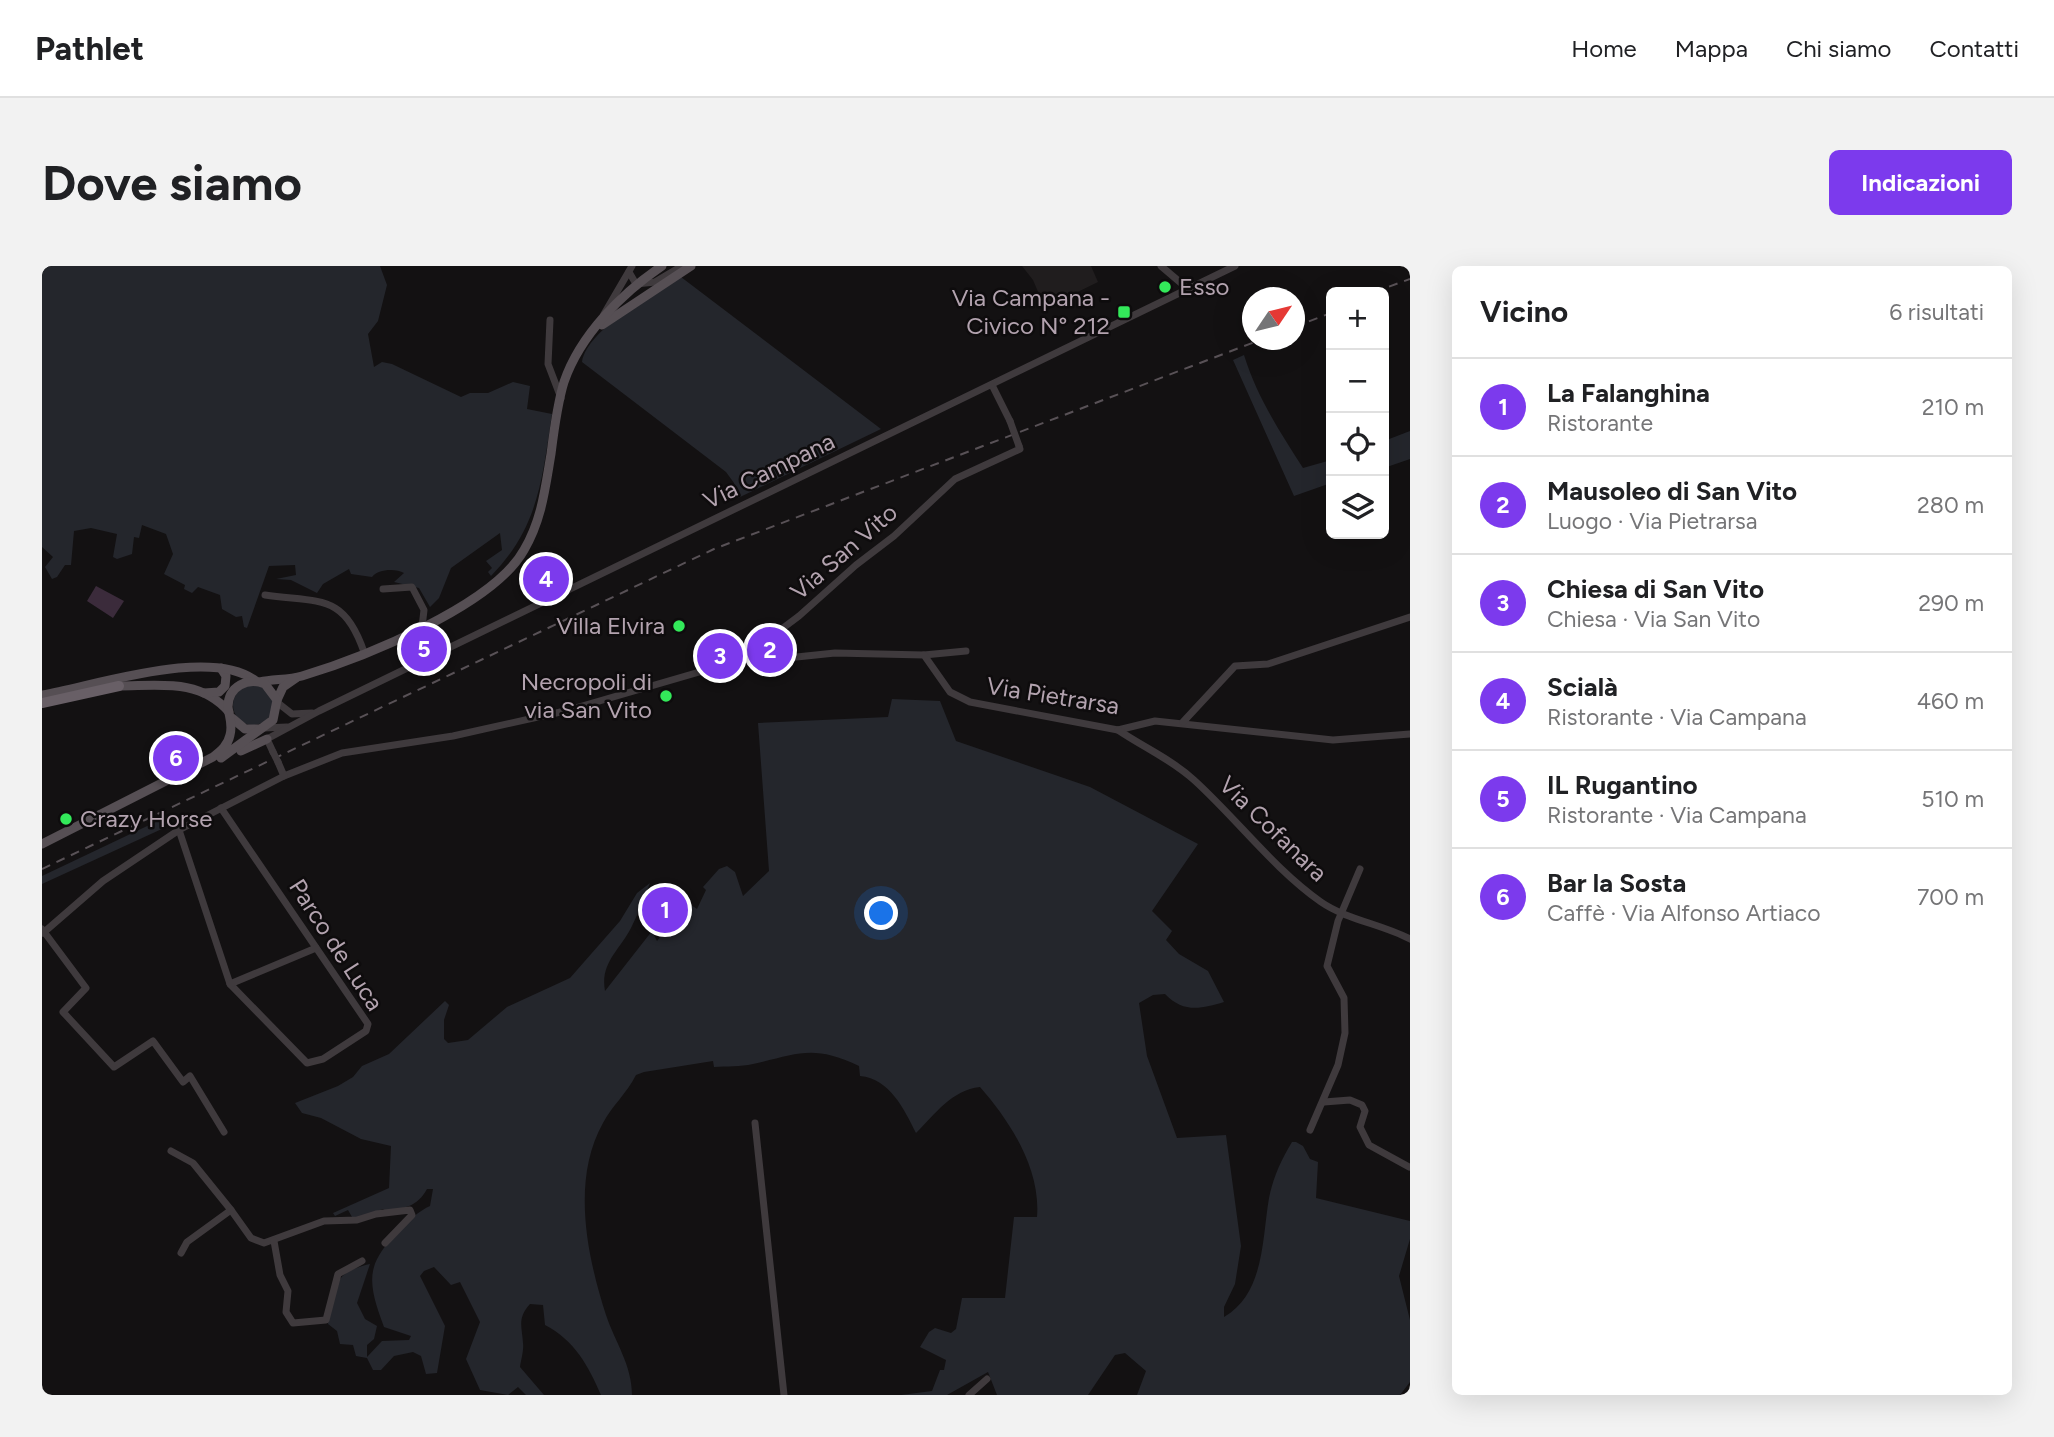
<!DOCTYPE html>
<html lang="it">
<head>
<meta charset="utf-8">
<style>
  body { margin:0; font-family:Figtree,sans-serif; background:#f2f2f2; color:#202124 }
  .controls { position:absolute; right:21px; top:21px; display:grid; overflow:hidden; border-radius:10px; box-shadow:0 7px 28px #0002 }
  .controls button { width:63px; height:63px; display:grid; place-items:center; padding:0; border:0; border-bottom:2px solid #e0e0e0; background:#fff; color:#202124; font:35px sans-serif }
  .compass { position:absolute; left:1200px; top:21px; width:63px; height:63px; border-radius:50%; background:#fff; box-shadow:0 7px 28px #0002; rotate:55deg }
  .you { position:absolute; left:840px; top:648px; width:24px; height:24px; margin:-18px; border:5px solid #fff; border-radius:50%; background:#1a73e8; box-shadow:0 0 0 10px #1a73e833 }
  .badge { display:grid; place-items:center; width:46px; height:46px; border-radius:50%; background:#7c3aed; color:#fff; font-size:23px; font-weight:700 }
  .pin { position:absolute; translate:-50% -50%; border:4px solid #fff; box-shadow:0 2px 7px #0006 }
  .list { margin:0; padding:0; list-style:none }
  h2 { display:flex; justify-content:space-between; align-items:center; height:91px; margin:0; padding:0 28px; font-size:30px }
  h2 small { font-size:23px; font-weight:400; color:#757577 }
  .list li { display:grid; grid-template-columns:46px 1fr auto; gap:21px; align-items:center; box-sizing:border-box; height:98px; padding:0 28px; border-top:2px solid #e0e0e0 }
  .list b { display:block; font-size:26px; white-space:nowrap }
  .list p { margin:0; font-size:23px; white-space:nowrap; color:#757577 }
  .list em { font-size:23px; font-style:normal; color:#757577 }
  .icon { flex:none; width:38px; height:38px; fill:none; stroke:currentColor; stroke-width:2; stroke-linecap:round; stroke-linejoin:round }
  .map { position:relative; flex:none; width:1368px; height:1129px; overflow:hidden; border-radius:10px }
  header { display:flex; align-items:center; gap:42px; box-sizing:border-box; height:98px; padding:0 35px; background:#fff; border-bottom:2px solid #e0e0e0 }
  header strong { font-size:33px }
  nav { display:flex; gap:38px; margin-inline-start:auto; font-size:24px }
  .intro { display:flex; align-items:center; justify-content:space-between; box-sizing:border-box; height:168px; padding:0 42px }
  h1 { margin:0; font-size:49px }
  .button { padding:18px 32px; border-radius:10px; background:#7c3aed; color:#fff; font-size:24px; font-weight:700 }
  main { display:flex; gap:42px; padding:0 42px }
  aside { flex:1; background:#fff; border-radius:10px; box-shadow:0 7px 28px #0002 }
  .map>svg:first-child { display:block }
</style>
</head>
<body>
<header>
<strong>Pathlet</strong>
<nav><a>Home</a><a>Mappa</a><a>Chi siamo</a><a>Contatti</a></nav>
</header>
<div class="intro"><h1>Dove siamo</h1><a class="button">Indicazioni</a></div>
<main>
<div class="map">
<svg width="1368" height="1129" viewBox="0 0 1368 1129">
  <rect width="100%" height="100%" fill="#131112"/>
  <path fill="#201d1e" d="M980,0h69l7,16 -53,26 -12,-28z"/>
  <g fill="#24262c">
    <path d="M0,0h338l7,19 -9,36 -10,13 6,33 8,-5 10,2 69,33 9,-4h18l25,-11 17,4 -3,23 25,5c-10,65 -13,113 -61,162l-3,-4 4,-4 -6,-7 16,-11 -2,-17 -49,35 -12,30 -9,9 -11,-19 -25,-6 10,-9c-8,-5 -27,-4 -32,4l-21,-3 -2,-5 -26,15 -6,9 -26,-13 -15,-1 20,-4 -1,-10 -26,1 -22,62 -3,-1 -2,-11 -6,1 -14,-8 -2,-14 -22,-8 -6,6 -8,-4 1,-4 -21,-11 9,-20 -7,-20 -24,-9 -3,13 -5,-1 -2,17 -15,5 -4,-2 4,-23 -26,-6 -17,3 -3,34h-6l-8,12 -5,2 -7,-12 8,-10 -11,-10z"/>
    <path d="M639,11l200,152 -143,69 -4,-15 -8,-11 -144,-110c6,-34 72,-67 99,-85z"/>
    <path d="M1202,89c13,42 36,77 59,113l28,-8v23l-37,13 -61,-136z"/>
    <path d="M1368,165v28l-26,9v-27z"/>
    <circle cx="211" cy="439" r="20"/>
    <path d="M850,433l48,2 16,40 134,46 108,57 -46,67 20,20 -6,9 13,14 29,17 16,31c-23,7 -41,11 -59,-8l-12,1 -14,8 8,53 30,82 49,-3 15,111 -6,38 -11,23v10c41,-24 38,-79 45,-119 4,-20 12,-38 23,-56h4l7,4 7,13 8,3 -2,36 94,23v18l-11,37 11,44v62l-10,13h-263l9,-24 -21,-18 -10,2 -27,40h-91l-9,-23 -41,23h-46l31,-4 8,-21h4l2,-10 -26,-13 9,-15 6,-4 16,5 5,-4 6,-31h43l9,-81h23c4,-48 -27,-96 -57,-130 -28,3 -45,27 -64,46 -12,-24 -26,-54 -56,-57l-1,-10c-47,-22 -60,-12 -106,-2 -13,3 -26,2 -39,3l-1,-6 -69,11 -8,3c-9,18 -24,31 -33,48 -32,57 -16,133 3,192 9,27 26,50 26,80h-31c-13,-30 -26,-54 -56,-70l-2,-20 -13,-1c-13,14 -8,23 -7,39 1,7 -2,17 -3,24l24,28h-18l-8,-8 -10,8 -28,-5 -14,-31 14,-37 -20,-40 -9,3 -17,-18 -10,4 -4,5 25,50 -8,47 -11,1 -5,-18 -8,-4 -19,4 -13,14h-8l-6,-12 -11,-2 -3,-11 -13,-1 -3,-13 -9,-7c8,-36 2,-51 42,-60l-13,39 8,16 12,7 -3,13 -7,6v12l15,-16 27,-1 2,-4 -27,-9c-6,-17 -16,-41 -10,-60 5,-19 37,-53 56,-61l3,-17h-6c-10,18 -22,19 -41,22l-3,-2 -24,9 -7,-1 -4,-7 -13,6 -2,-3 56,-25 2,-42 -30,-7 -40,-21 -19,-5 -7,-10 43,-17 15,-9 9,-11 27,-12 56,-53 4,4 -5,15v19l4,4 20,-3 39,-33 63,-29 50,-57 17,-28 13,-10c-6,15 -12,31 -19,45 -12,23 -31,35 -26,63l47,-60 5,10 31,-38 9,6 9,-19 -3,-3 16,-18 8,-3 8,6 8,24 26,-25 -11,-148 130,-6z"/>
    <path d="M122,552v10l-122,56v-8z"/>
  </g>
  <path fill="#3b2b3b" d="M54,320l28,15 -11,17 -26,-17z"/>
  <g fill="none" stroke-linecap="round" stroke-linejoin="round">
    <g stroke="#3f3a3d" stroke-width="7">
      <path d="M1119,0l27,23"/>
      <path d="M587,6l7,12 19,-2 27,-16"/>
      <path d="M562,48l28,-48"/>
      <path d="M508,54l-2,44 13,34"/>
      <path d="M950,119l18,36"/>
      <path d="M341,323l29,-2 12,23 -2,17"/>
      <path d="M223,329c55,8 79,-2 99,57"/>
      <path d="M882,389l42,-4"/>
      <path d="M709,391l36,1 48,-5 89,2 26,37 20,10 148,28 37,-9 178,19 77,-6"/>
      <path d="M236,437l14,11 20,-1"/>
      <path d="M1141,456l52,-56 33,-2 142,-47"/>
      <path d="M222,462l23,-1"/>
      <path d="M1076,464c25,17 53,29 76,50 43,39 79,88 127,122 26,18 61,22 89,37"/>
      <path d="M231,486l-6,-13 52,-28 916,-445"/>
      <path d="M242,510l58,-23 111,-17 112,-25 186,-54 8,-11 40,-30 57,-51 38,-29 61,-57 65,-30 -1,-3"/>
      <path d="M137,564l51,154 77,79 16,-4 43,-28 2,-7 -147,-216"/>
      <path d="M0,663l44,59 -23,24 51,55 39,-26 30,41 7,-6 34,56"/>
      <path d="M1,667l60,-52 76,-51 105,-54 -6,-14"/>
      <path d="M188,718l86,-36"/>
      <path d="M1282,836l26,-2 12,5 3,6 -5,16 9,18 40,22"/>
      <path d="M713,857l29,272"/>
      <path d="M1268,864l28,-65 7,-32 -1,-35 -17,-32 11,-45 22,-52"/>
      <path d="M129,885l22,12 38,47 -44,32 -6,11"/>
      <path d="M189,944l20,28 13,5 60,-22 33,-1 19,-6 34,-4 2,5 -27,28"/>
      <path d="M232,975l6,34 8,16 -2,21 7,11 33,-3 12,-46 24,-13"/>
      <path d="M927,1129l18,-16"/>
    </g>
    <g stroke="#564f54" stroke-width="9">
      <path d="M560,59l89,-59"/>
      <path d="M218,416c13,-3 28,-2 42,-6 60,-18 191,-70 222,-126 18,-31 21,-61 27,-96 3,-24 6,-49 13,-72 16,-47 58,-89 98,-116"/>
      <path d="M70,420c42,1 86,-10 117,26"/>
      <path d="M162,427l15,-1 6,-6 1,-10 -5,-8"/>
      <path d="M0,429c53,-9 169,-49 214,-14"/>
      <path d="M235,434l6,-13 13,-9"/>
      <path d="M190,452l13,11h15"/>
      <path d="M199,485l26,-12"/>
      <path d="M0,578l171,-87c8,-6 15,-12 17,-22 3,-11 -1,-18 -2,-28 0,-21 20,-30 37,-23l12,16 -4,20 -52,38"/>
    </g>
    <path stroke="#685f66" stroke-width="10" d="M0,437l77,-17"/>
    <g stroke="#585156" stroke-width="2" stroke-dasharray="9 7" stroke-linecap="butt">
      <path d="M1332,26l36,-13"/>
      <path d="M1252,61l37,-14"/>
      <path d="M0,603l672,-320 546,-209"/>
    </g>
    <g stroke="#3f3a3d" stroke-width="7">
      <path d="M968,155l9,25"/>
      <path d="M231,486l5,10"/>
    </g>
  </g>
  <g fill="#33e95a" stroke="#0e0c0d" stroke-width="2.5">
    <circle cx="1123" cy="21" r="7"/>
    <rect x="1075" y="39" width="14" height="14" rx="3.5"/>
    <circle cx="637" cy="360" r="7"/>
    <circle cx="624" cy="430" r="7"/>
    <circle cx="24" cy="553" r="7"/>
  </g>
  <g text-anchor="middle" stroke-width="5" stroke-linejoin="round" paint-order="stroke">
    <g font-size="24" fill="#b3a3af" stroke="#0e0c0d" text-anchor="end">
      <text x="1137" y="29" text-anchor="start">Esso</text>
      <text x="1068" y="40">Via Campana -<tspan x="1068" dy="28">Civico N° 212</tspan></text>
      <text x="623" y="368">Villa Elvira</text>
      <text x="610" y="424">Necropoli di<tspan x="610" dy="28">via San Vito</tspan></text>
      <text x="38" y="561" text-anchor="start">Crazy Horse</text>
    </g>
    <g font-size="24" fill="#b3a3af" stroke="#0e0c0d">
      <text transform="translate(727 205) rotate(-26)" y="8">Via Campana</text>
      <text transform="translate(802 286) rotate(-41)" y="8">Via San Vito</text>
      <text transform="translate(1011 430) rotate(9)" y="8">Via Pietrarsa</text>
      <text transform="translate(1231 563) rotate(44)" y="8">Via Cofanara</text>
      <text transform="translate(294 679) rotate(57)" y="8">Parco de Luca</text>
    </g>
  </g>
</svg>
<div class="controls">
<button>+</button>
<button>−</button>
<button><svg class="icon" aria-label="locate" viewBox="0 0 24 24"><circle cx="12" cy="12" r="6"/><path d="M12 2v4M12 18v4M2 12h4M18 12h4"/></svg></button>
<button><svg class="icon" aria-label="layers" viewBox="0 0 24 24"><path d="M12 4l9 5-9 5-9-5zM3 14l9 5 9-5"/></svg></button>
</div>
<svg class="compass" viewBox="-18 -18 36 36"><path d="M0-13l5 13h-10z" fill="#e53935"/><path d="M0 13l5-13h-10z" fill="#757577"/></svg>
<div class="you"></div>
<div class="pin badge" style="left:623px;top:644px">1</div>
<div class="pin badge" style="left:728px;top:384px">2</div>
<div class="pin badge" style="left:678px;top:390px">3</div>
<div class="pin badge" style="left:504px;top:313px">4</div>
<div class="pin badge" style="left:382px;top:383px">5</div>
<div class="pin badge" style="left:134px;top:492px">6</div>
</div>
<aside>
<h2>Vicino<small>6 risultati</small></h2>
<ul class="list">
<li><span class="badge">1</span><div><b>La Falanghina</b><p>Ristorante</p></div><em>210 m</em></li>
<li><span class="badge">2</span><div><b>Mausoleo di San Vito</b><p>Luogo · Via Pietrarsa</p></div><em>280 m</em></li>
<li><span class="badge">3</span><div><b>Chiesa di San Vito</b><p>Chiesa · Via San Vito</p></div><em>290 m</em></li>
<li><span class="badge">4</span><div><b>Scialà</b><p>Ristorante · Via Campana</p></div><em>460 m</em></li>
<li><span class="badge">5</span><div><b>IL Rugantino</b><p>Ristorante · Via Campana</p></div><em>510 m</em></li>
<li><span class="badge">6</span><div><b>Bar la Sosta</b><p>Caffè · Via Alfonso Artiaco</p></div><em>700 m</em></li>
</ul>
</aside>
</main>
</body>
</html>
